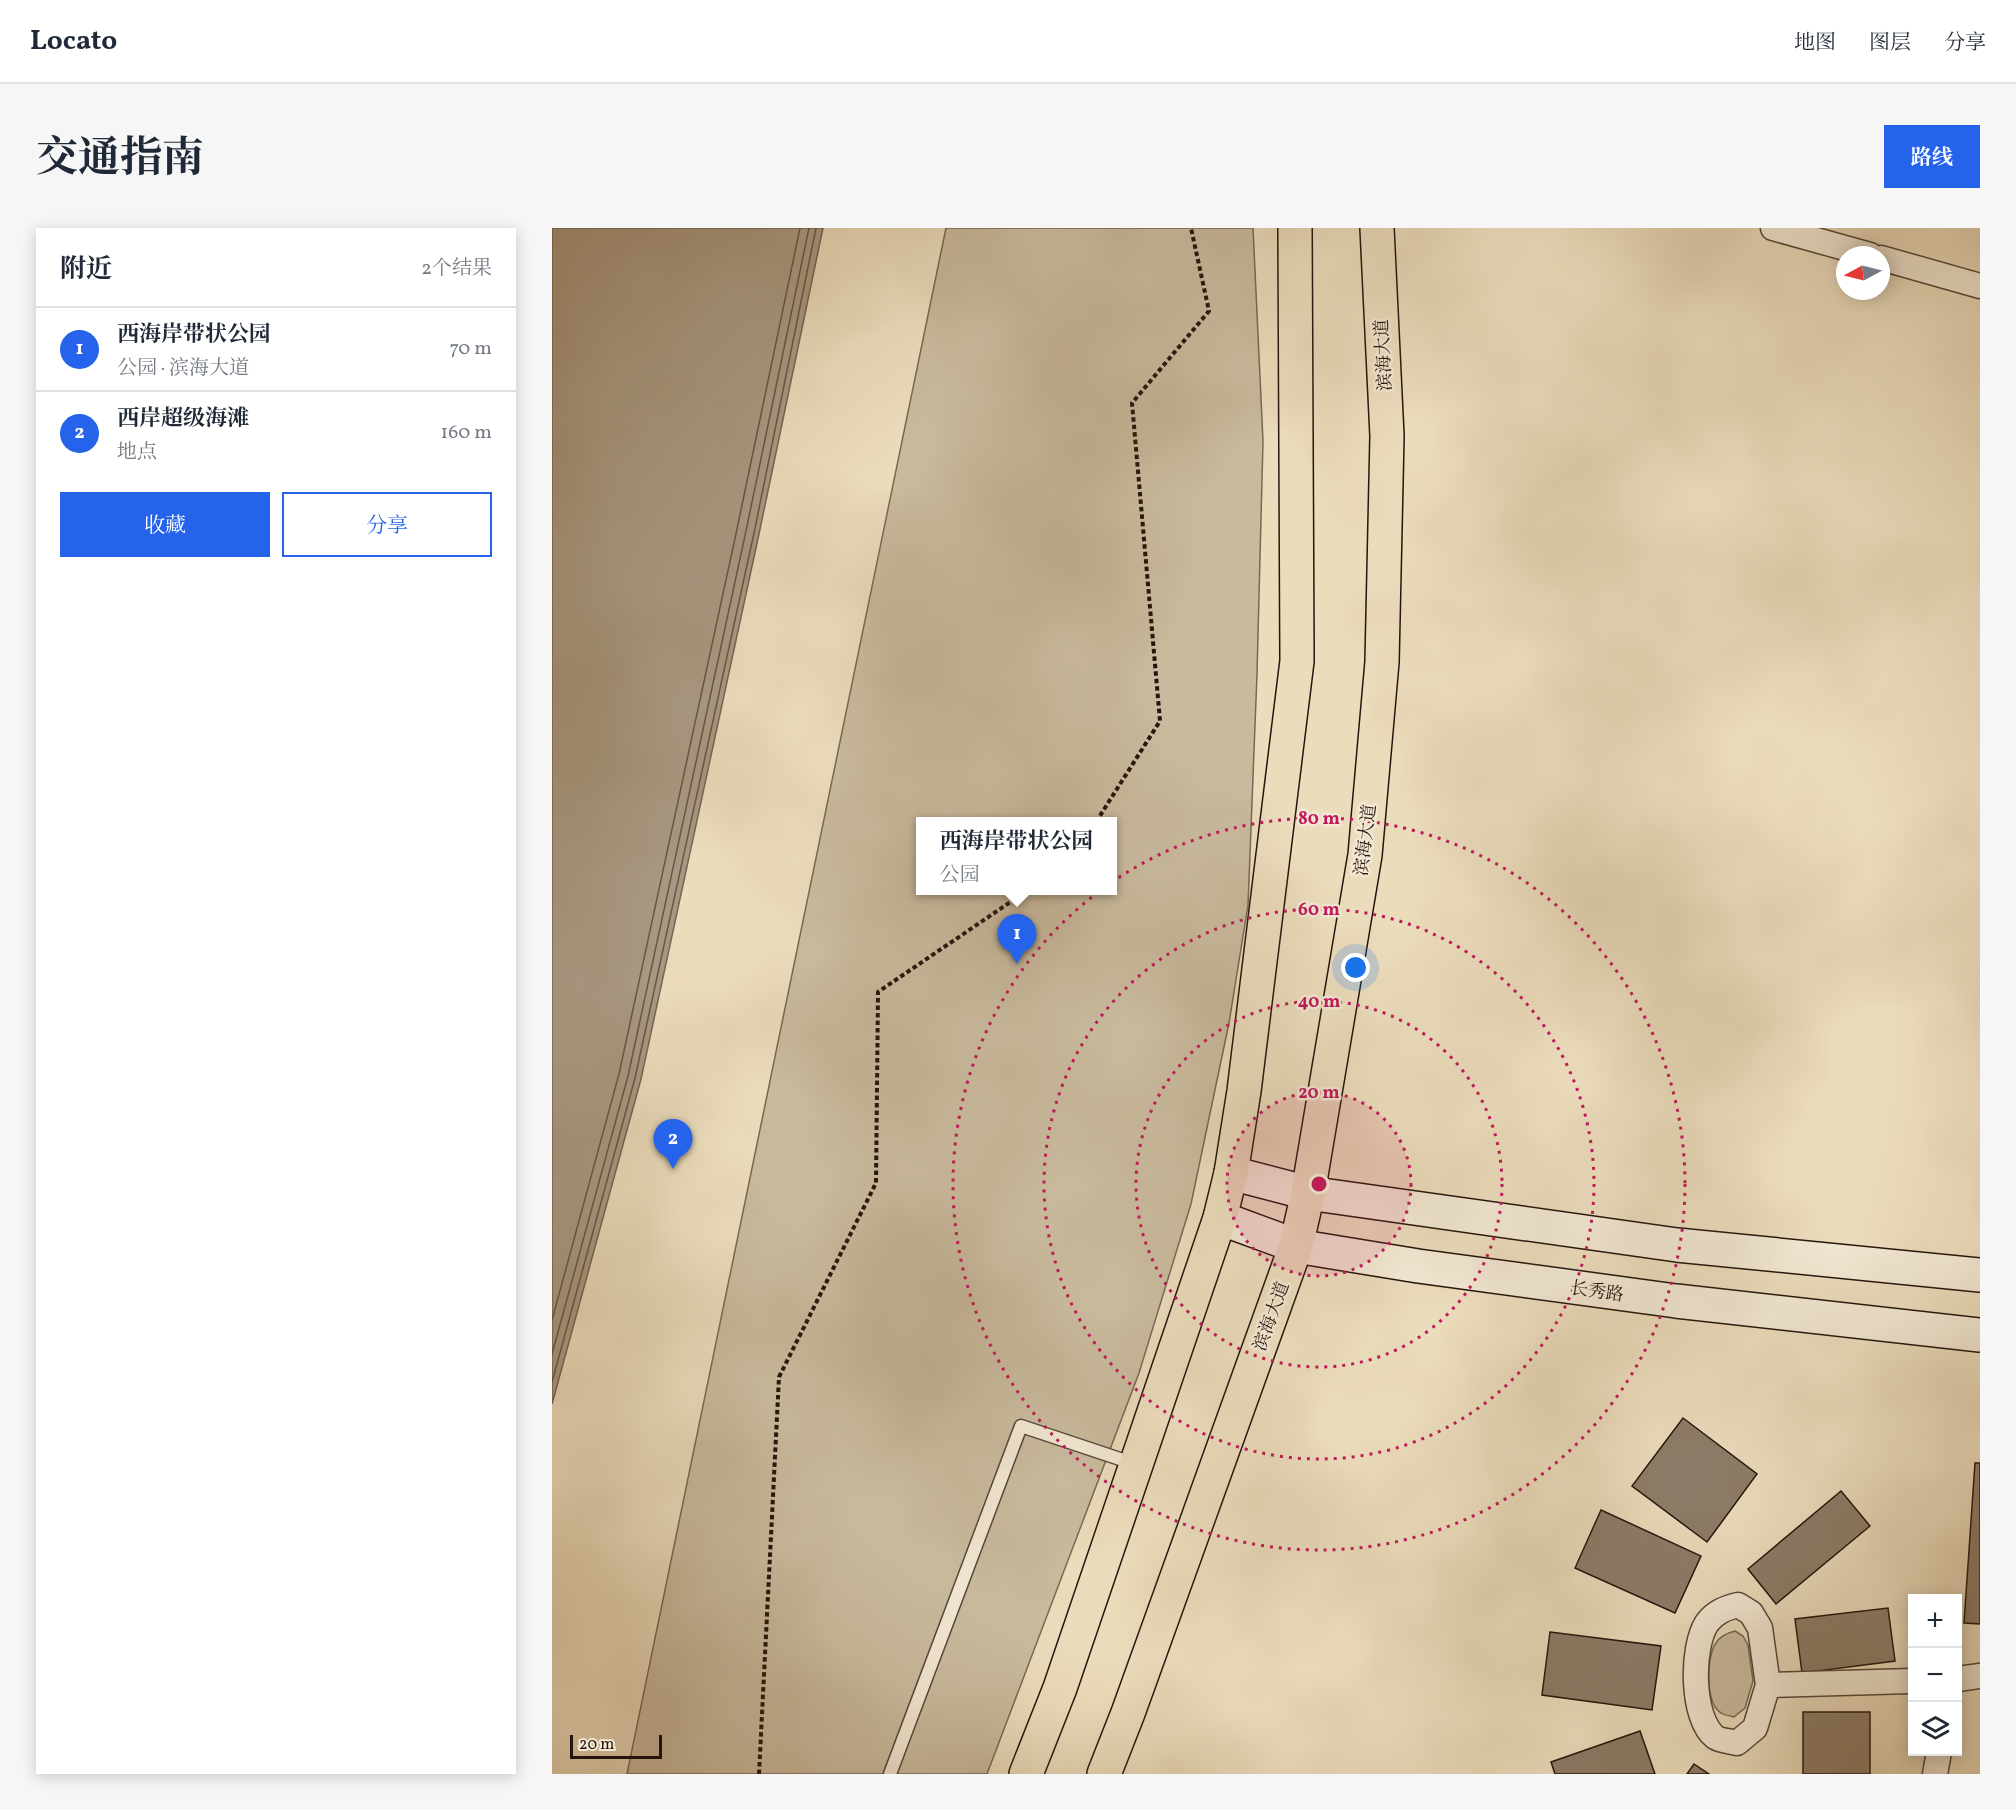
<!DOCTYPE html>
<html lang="zh">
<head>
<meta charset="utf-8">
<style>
  body { margin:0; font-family:Vollkorn,"Noto Serif SC",serif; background:#f6f6f7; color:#1f2937 }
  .controls { position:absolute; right:18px; bottom:18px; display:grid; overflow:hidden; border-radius:0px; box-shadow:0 3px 15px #0003 }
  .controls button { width:54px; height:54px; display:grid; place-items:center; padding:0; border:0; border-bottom:2px solid #e0e1e3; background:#fff; color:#1f2937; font:30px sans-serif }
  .compass { position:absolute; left:1284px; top:18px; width:54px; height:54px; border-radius:50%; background:#fff; box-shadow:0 3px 15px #0003; rotate:263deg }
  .scale { position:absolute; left:18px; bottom:15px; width:92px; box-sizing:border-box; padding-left:6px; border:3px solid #25150e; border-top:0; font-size:16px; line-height:21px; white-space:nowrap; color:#25150e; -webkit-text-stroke:4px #f2e8d3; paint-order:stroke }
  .you { position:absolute; left:804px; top:740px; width:21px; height:21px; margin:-15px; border:4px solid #fff; border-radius:50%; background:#1a73e8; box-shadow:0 0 0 9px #1a73e833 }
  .badge { display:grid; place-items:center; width:39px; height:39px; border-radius:50%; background:#2563eb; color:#fff; font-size:20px; font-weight:700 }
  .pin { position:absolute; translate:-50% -50px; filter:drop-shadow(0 2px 3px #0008) }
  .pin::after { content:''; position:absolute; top:32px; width:21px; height:18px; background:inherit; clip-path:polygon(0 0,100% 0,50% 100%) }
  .popup { position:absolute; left:364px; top:589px; width:201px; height:78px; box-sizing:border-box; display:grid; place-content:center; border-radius:0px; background:#fff; filter:drop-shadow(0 2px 4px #0005); font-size:20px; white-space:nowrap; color:#747a83 }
  .popup b { font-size:22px; color:#1f2937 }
  .popup::after { content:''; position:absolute; left:50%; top:100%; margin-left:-12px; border:12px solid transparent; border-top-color:#fff }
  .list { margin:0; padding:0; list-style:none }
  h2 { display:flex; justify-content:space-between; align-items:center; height:78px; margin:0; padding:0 24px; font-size:26px }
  h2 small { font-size:20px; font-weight:400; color:#747a83 }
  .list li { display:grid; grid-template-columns:39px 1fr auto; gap:18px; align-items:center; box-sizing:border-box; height:84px; padding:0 24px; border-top:2px solid #e0e1e3 }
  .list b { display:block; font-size:22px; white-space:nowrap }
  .list p { margin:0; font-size:20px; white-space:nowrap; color:#747a83 }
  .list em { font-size:20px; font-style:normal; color:#747a83 }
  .actions { display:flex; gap:12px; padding:18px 24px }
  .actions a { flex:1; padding:14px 0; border:2px solid #2563eb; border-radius:0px; text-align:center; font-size:21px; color:#2563eb }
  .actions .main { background:#2563eb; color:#fff }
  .icon { flex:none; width:33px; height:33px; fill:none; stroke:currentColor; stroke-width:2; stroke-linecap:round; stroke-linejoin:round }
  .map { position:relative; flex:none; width:1428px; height:1546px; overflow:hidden; border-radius:0px }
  header { display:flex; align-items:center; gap:36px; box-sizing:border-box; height:84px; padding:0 30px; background:#fff; border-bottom:2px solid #e0e1e3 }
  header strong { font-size:28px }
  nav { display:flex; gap:33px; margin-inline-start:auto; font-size:21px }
  .intro { display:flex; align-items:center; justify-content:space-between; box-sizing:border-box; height:144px; padding:0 36px }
  h1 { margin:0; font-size:42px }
  .button { padding:15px 27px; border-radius:0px; background:#2563eb; color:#fff; font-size:21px; font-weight:700 }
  main { display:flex; gap:36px; padding:0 36px }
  aside { flex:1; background:#fff; border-radius:0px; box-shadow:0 3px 15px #0003 }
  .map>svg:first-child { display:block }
</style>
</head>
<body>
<header>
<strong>Locato</strong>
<nav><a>地图</a><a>图层</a><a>分享</a></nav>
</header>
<div class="intro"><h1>交通指南</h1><a class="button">路线</a></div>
<main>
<aside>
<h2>附近<small>2个结果</small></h2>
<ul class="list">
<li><span class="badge">1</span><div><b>西海岸带状公园</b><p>公园 · 滨海大道</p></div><em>70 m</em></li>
<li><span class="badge">2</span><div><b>西岸超级海滩</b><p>地点</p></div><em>160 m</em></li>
</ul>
<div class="actions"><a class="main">收藏</a><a>分享</a></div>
</aside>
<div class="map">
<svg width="1428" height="1546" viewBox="0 0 1428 1546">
  <rect width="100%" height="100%" fill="#ebdcbc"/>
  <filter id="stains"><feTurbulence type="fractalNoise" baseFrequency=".00333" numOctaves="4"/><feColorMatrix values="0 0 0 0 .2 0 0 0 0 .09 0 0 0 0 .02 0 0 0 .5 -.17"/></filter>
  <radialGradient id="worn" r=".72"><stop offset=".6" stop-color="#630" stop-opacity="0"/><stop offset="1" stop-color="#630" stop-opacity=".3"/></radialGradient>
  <g fill="#c9ba9e" stroke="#776856" stroke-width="1.5" fill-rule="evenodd">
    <path d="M394,0h307l10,213 -6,233 -9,231 -19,118 -38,181 -52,169 -152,401h-360zM369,594h192v68h-192z"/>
    <path d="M1183,1403l8,5 5,9 5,36 -8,27 -11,9c-4,-1 -10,-2 -13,-4 -16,-10 -15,-56 -5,-70 4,-7 11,-10 19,-12z"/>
  </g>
  <path fill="#a89881" stroke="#746453" stroke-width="1.5" d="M0,0h271l-64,306 -118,545 -89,325z"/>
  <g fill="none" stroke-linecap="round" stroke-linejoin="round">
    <g stroke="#665648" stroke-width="1.5">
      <path d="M0,1092l67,-246 118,-545 63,-301"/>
      <path d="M0,1126l76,-278 118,-545 63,-303"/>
      <path d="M0,1154l83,-304 119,-545 62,-305"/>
    </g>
  </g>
  <g fill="#8c7c68" stroke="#25150e" stroke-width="1.5">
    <path d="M1131,1190l74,56 -50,68 -75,-56z"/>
    <path d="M1423,1235h5v161l-16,-1z"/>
    <path d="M1289,1263l29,35 -94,78 -28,-35z"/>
    <path d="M1049,1282l100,46 -26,57 -100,-45z"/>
    <path d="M1336,1380l7,53 -93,12 -7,-54z"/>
    <path d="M998,1404l111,14 -9,64 -110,-15z"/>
    <rect x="1251" y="1484" width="67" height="62"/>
    <path d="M1088,1503l15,43h-100l-4,-12z"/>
    <path d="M1142,1536l15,10h-22z"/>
  </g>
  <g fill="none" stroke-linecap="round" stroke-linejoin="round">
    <defs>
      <path id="lane" d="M338,1546l131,-348 114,38"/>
      <g id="street">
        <path d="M1221,0l97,27"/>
        <path d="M1329,30l99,28"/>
        <path d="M1186,1377l13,8 9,15 8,57 -13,43 -18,15c-7,-2 -17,-2 -22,-6 -24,-19 -24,-90 -8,-114 8,-11 19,-15 31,-18z"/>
        <path d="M1406,1451l22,-3"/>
        <path d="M1216,1457l144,-4"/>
        <path d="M1383,1546l4,-22"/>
      </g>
      <g id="secondary">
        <path d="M679,945l77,20 369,52 303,30"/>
        <path d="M668,990l76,28 122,20 258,35 304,34"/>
      </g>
      <g id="highway">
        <path d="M474,1546l34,-86 160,-470 11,-45 13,-82 53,-430 -2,-433"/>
        <path d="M552,1546l24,-61 168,-467 12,-53 57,-338 17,-193 5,-226 -10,-208"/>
      </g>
    </defs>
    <use href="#lane" stroke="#56473a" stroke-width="15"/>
    <use href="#street" stroke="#56473a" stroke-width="27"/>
    <use href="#secondary" stroke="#25150e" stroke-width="36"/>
    <use href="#highway" stroke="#25150e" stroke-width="36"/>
    <g stroke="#25150e" stroke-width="4" stroke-dasharray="4.5 3" stroke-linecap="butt">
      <path d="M544,594l64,-101 -28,-318 77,-92 -18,-83"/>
      <path d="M207,1546l20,-397 97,-194 2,-191 150,-102"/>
    </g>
    <use href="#lane" stroke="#f2e8d3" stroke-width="12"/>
    <use href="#street" stroke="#f2e8d3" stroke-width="24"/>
    <use href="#secondary" stroke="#f2e8d3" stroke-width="33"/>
    <use href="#highway" stroke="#ebdcbc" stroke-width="33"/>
  </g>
  <circle cx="767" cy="956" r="92" fill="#c2185b" fill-opacity=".12"/>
  <g fill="none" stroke="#c2185b" stroke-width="3" stroke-dasharray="3 6">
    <circle cx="767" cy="956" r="92"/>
    <circle cx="767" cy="956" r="183"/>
    <circle cx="767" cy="956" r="275"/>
    <circle cx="767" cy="956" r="366"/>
  </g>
  <g text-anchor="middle" stroke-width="5" stroke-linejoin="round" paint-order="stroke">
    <g font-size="18" fill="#25150e" stroke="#f2e8d3">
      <text transform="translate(831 127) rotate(-93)" y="6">滨海大道</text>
      <text transform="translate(813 612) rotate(-83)" y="6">滨海大道</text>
      <text transform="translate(1045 1063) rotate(8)" y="6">长秀路</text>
      <text transform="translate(719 1088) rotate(-70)" y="6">滨海大道</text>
    </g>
  </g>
  <circle cx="767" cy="956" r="9" fill="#c2185b" stroke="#f2e8d3" stroke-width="3"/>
  <g font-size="18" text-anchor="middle" font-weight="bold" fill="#c2185b" stroke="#f2e8d3" stroke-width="5" stroke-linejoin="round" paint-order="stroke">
    <text x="767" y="596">80 m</text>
    <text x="767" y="687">60 m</text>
    <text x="767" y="779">40 m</text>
    <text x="767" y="870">20 m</text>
  </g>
  <rect width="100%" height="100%" filter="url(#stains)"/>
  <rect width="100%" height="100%" fill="url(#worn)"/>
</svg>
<div class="controls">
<button>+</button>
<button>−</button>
<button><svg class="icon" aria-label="layers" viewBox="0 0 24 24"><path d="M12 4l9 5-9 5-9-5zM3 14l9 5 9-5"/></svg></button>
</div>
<svg class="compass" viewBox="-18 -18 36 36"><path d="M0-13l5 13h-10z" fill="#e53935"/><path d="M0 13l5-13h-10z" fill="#747a83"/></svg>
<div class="scale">20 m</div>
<div class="you"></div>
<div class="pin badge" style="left:465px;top:736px">1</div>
<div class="popup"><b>西海岸带状公园</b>公园</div>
<div class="pin badge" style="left:121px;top:941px">2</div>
</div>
</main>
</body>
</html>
